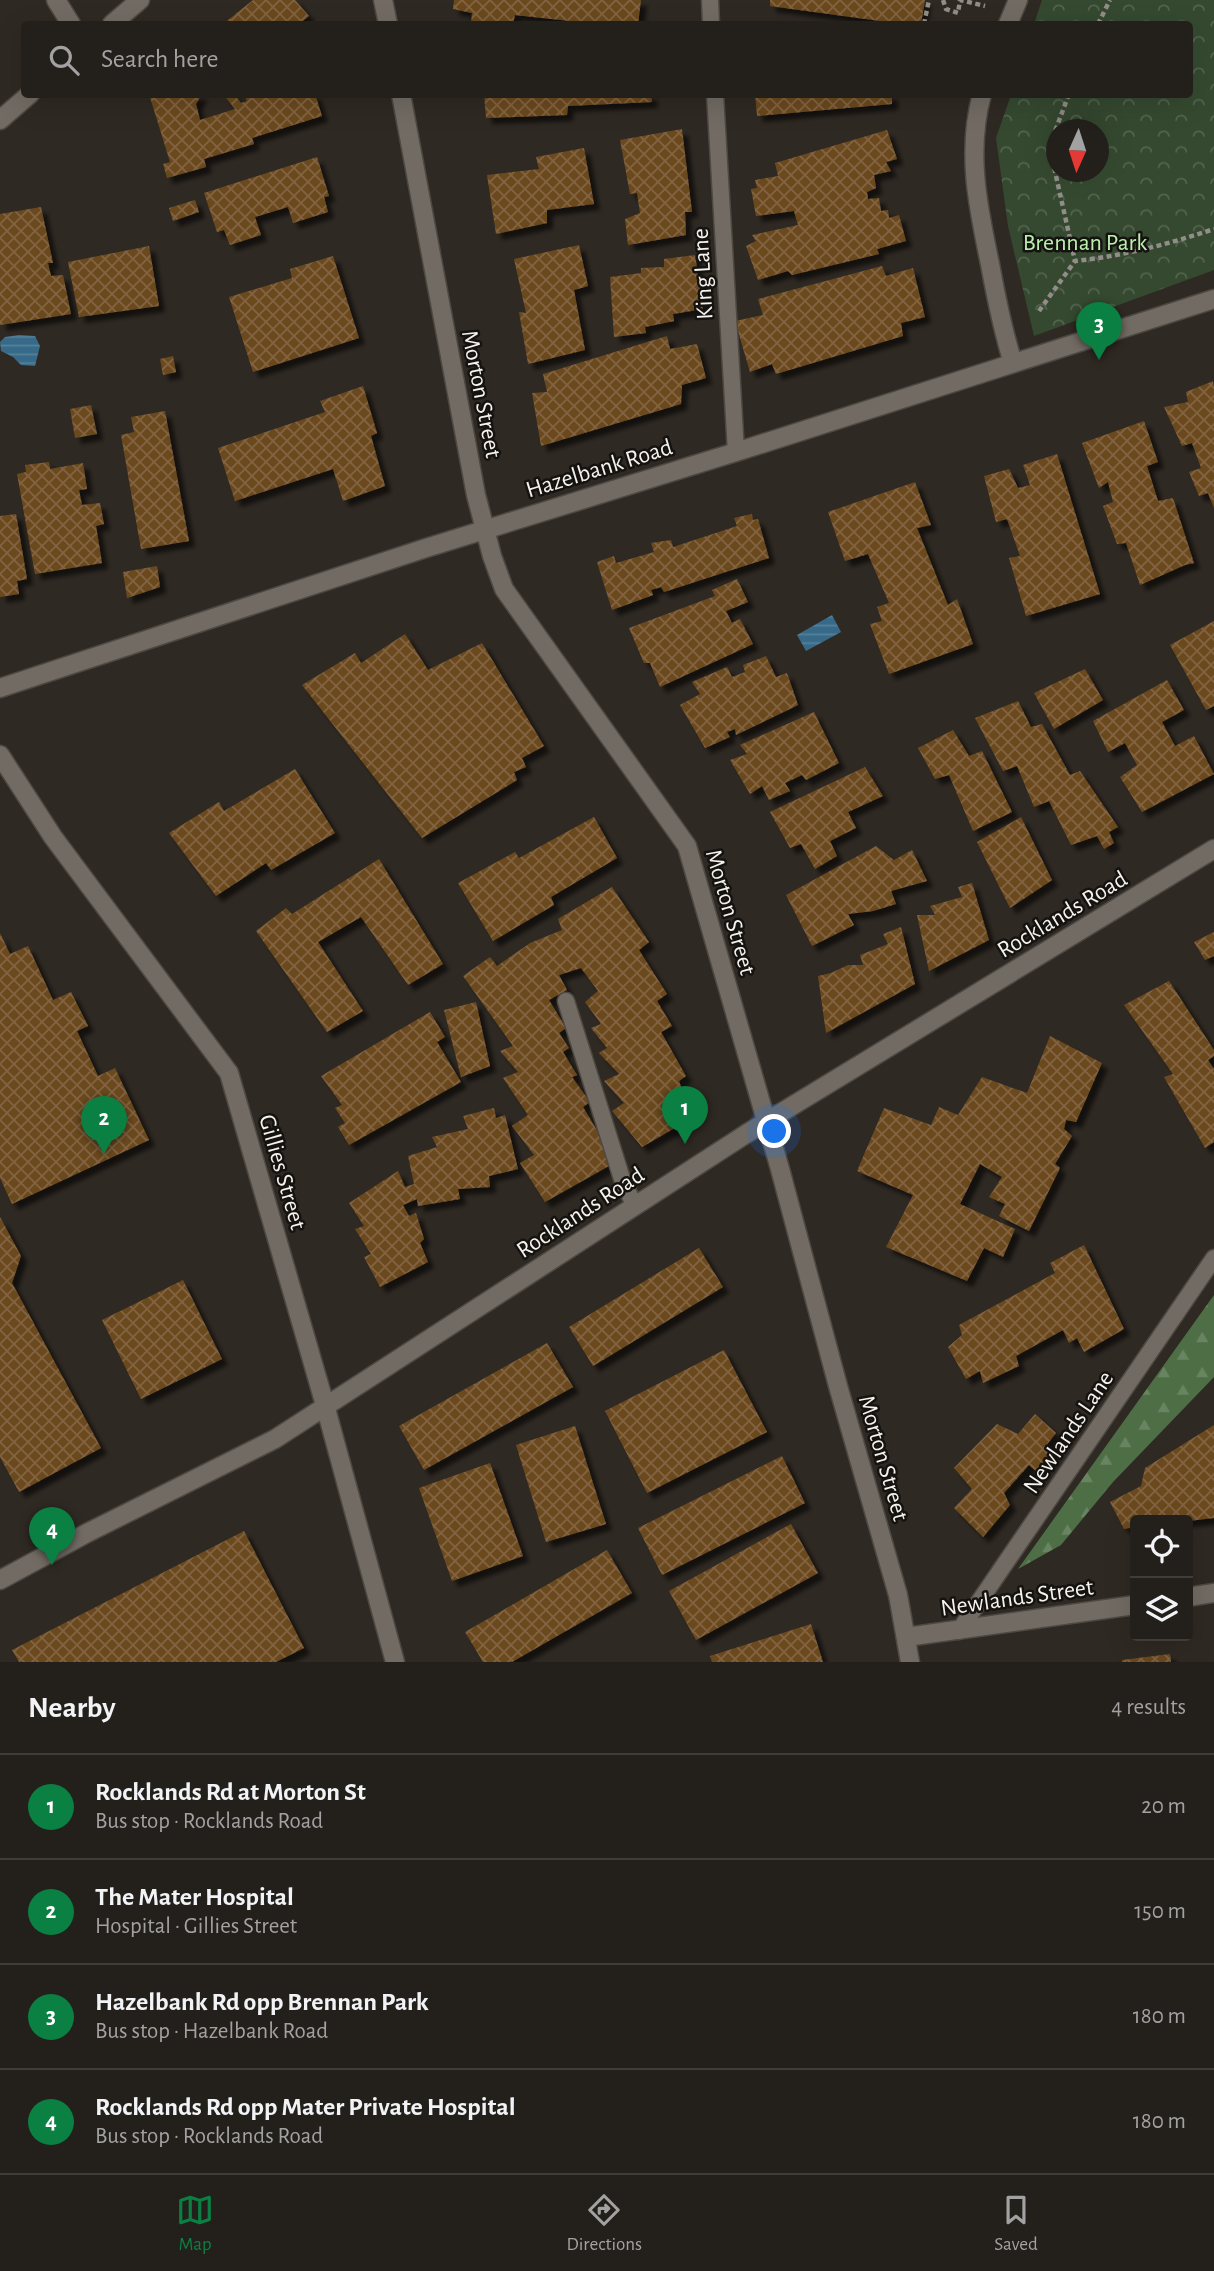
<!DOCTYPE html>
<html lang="en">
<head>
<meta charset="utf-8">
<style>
  body { margin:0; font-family:"Alegreya Sans",sans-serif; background:#2b2723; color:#f1f3f6 }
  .controls { position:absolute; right:21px; bottom:21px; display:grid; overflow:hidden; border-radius:7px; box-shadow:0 7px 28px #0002 }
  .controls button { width:63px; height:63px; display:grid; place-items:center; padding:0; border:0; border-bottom:2px solid #403d39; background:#231f1a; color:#f1f3f6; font:35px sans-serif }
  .compass { position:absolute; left:1046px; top:119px; width:63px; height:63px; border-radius:50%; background:#231f1a; box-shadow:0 7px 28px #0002; rotate:183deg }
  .you { position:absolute; left:775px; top:1132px; width:24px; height:24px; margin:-18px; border:5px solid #fff; border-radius:50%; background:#1a73e8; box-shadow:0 0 0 10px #1a73e833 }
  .badge { display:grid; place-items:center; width:46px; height:46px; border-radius:50%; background:#0b8043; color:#fff; font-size:23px; font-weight:700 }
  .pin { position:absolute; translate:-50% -58px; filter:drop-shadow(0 2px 4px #0008) }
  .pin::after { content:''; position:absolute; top:37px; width:24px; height:21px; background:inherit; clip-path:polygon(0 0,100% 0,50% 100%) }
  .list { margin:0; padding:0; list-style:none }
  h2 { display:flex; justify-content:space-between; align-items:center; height:91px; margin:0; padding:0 28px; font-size:30px }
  h2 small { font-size:23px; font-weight:400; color:#a3a2a2 }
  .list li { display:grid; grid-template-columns:46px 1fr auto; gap:21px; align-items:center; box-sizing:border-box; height:105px; padding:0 28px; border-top:2px solid #403d39 }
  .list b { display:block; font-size:26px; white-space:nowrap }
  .list p { margin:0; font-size:23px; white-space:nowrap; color:#a3a2a2 }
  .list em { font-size:23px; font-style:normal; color:#a3a2a2 }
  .icon { flex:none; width:38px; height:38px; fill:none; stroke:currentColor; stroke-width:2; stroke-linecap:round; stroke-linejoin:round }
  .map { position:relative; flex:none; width:1214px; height:1662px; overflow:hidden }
  .search { position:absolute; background:#231f1a; box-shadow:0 7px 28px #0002; left:21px; right:21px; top:21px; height:77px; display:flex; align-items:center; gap:18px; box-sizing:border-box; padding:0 24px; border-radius:7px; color:#a3a2a2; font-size:26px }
  .sheet { height:511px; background:#231f1a }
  nav { display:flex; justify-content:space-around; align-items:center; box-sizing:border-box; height:98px; border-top:2px solid #403d39; background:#231f1a; font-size:19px; color:#a3a2a2 }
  nav a { display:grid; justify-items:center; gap:4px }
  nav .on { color:#0b8043 }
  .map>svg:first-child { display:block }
</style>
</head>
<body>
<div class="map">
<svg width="1214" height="1662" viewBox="0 0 1214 1662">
  <defs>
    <pattern id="forest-firs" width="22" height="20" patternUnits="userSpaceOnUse" patternTransform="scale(1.75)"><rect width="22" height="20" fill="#4e6f46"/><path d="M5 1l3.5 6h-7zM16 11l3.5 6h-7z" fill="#688461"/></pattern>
    <pattern id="park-crowns" width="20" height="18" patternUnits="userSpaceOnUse" patternTransform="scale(1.75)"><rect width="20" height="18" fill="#354930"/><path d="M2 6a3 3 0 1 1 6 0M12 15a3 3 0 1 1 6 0" fill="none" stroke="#53644e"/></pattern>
    <pattern id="water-rules" width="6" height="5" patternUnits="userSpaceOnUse" patternTransform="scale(1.75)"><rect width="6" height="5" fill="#376a88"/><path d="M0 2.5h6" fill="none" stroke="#558099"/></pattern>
    <pattern id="building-cross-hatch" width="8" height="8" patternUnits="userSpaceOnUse" patternTransform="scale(1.75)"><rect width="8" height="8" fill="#6b491f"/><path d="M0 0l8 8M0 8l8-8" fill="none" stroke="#816440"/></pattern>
    <filter id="shadow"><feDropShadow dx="6" dy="6" stdDeviation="2" flood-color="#0009"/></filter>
  </defs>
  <rect width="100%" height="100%" fill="#2f2923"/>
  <path fill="url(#forest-firs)" d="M1214,1295v82l-101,105 -52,63 -43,24z"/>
  <path fill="url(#park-crowns)" fill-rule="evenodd" d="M1042,0h172v270l-180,66 -26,-110 -12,-88 15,-43 179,-1v-70h-156zM1056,130h42v42h-42z"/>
  <g fill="url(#water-rules)">
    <path d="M19,335l16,1 5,10 -5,20 -14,-1 -8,-8 -12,-6 -1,-9 5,-5z"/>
    <path d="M832,615l9,17 -35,19 -9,-16z"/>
  </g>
  <g fill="url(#building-cross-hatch)" filter="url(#shadow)">
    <path d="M253,0h42l14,16 -10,8h-76z"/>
    <path d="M454,0h187l-3,24h-41l-82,-9 -2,9h-42l1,-11 -19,-4z"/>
    <path d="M770,0h155l-4,24h-19l-132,-18z"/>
    <path d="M149,94h53l-6,10 4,16 35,-11 -12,-15h11l7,9 6,-2 -2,-5 4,-2h66l7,22 -70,22 2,6 -50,15 2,8 -39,11 -4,-14 7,-2z"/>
    <path d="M484,94h167l1,8 -84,4 -1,9 -81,3z"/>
    <path d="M755,94h137v10l-135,12z"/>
    <path d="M682,129l10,83h-7l1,23 -58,10 -3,-26 15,-6 -3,-20 -7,1 -10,-54z"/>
    <path d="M887,130l10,29 -11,3 5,9 -17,4 2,13 -9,4 1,7 11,-1 2,13 7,-1 1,8 10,-3 7,26 -29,8 2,5 -87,21 -4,-4 -30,9 -12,-34 10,-5 -4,-6 46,-10 -4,-14 -38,5 -5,-27 6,-1 -2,-8 23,-4 -3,-13z"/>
    <path d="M584,148l10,56 -47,6v13l-51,11 -9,-59 52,-6 -3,-12z"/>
    <path d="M317,157l12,39 -5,1 4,15 -35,11 -5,-16 -33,10 6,18 -31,10 -6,-15 -7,2 -13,-39z"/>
    <path d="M195,200l4,12 -26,9 -4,-13z"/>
    <path d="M41,207l12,56h-5l3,13 12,-1 8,39 -71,11v-111z"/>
    <path d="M579,245l9,41 -14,4 11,60 -57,14 -9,-52 7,1 -12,-54z"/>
    <path d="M149,246l10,60 -80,11 -11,-55z"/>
    <path d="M695,255l8,54 -30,5 1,7 -29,6 1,6 -32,4 -4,-60 31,-4v-5l23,-1v-8z"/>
    <path d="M333,256l26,82 -106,34 -24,-75 63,-19 -2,-9z"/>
    <path d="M882,266l4,10 27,-8 12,49 -24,6 2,13 -127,38 -4,-10 -22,8 -15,-51 28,-6 -5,-16z"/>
    <path d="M667,336l3,13 27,-5 9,34 -24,7 -1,19 -140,42 -9,-53 15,-1 -4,-18z"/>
    <path d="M173,356l3,16 -13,3 -3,-16z"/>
    <path d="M1213,381l1,6v121l-6,-15 -9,3 -10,-24 12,-4 -9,-25 -10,3 -18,-39 24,-5 -2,-10z"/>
    <path d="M363,386l14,47 -6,3 14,50 -42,15 -10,-32 -98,32 -17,-53 107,-36 -5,-11z"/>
    <path d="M91,405l6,29 -22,4 -5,-29z"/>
    <path d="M165,411l24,130 -48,8 -20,-114 13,-3 -3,-15z"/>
    <path d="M1144,421l14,41 -11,4 11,35 15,-3 21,65 -9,2 -45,20 -14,-42 -9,1 -14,-38 10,-4 -5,-20 -9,6 -17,-45z"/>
    <path d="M1057,454l43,140 -74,22 -17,-58 11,-2 -13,-37 -11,3 -12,-46 25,-7 9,19 12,-3 -7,-20z"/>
    <path d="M49,462l1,7 33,-6 4,26 -8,1 3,15 18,-2 4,21 -8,2 6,37 -67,11 -18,-100 9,-2 -1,-7z"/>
    <path d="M915,482l16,43 -14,3 31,77 9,-6 16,45 -84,30 -19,-50 12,-3 -5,-14 12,-4 -21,-49 -23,7 -17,-49z"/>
    <path d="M16,514l11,65 -10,2 2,13 -19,3v-81z"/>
    <path d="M752,514l1,6 5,-1 11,39 -105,34 -3,-5 -10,3 2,5 -41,15 -15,-48 17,-6 2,7 38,-11 -3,-9 20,-3 2,7 64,-21 -3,-8z"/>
    <path d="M157,566l3,21 -33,11 -4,-26z"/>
    <path d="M737,579l11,23 -22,9 6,12 8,-4 13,25 -93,43 -10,-24h-6l-15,-35 86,-32 -3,-6z"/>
    <path d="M1214,621v85l-8,4 -36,-65z"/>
    <path d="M405,634l23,36 54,-27 62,103 -22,12 4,9 -12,5 3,8 -95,58 -120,-153 53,-32 6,10z"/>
    <path d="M766,656l10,21 11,-4 11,32 -62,30 -1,-6 -8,3 3,5 -25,11 -25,-43 20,-11 -8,-12 35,-15 5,10 13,-5 -2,-7z"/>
    <path d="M1085,669l18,31 -49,29 -20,-36z"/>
    <path d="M1167,680l17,30 -22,12 13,24 19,-10 20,38 -72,38 -22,-35 17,-12 -12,-22 -17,9 -15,-31z"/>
    <path d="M1018,701l13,26 11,-3 28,51 10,-4 38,56 -9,5 5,11 -10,6 -7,-13 -26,9 -22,-44 -15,6 -17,-41 -14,5 -28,-53z"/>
    <path d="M814,712l25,51 -33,17 -4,-5 -17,8 5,8 -21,9 -7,-14 -12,8 -20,-34 17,-6 -7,-9z"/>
    <path d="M953,730l16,26 13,-5 30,61 -39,19 -24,-56 -14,4 -17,-31z"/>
    <path d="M865,767l18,29 -35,16 8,16 -26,13 7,15 -22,13 -14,-25 -11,4 -20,-36z"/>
    <path d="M295,769l40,64 -64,37 -5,-7 -50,33 -47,-63 50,-31 5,9z"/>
    <path d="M594,817l23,41 -66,39 3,8 -61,36 -35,-58 57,-31 4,6z"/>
    <path d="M1021,817l31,63 -42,28 -33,-66z"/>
    <path d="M876,846l18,14 18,-10 15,31 -36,10 5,13 -23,7 -25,3 6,11 -42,21 -26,-51z"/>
    <path d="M379,859l64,105 -35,21 -47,-68 -43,25 45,69 -36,21 -71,-101 30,-23 6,6z"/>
    <path d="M972,883l17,57 -60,31 -12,-56h18l-5,-9 32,-9 -4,-10z"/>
    <path d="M612,887l37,55 -10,8 28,44 -10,7 15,25 -11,6 25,44 -7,5 13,37 -50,29 -30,-36 12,-8 -20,-22 15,-7 -20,-21 8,-5 -16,-20 10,-4 -16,-22 13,-11 -17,-23 -22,7 8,15 -18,10 17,28 -7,5 10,15 -6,4 14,23 -5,2 18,25 -7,5 33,55 -71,40 -25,-39 14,-8 -22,-29 16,-11 -25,-37 15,-6 -18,-21 13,-5 -50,-70 27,-19 7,9 33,-23 32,-13 -4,-11z"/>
    <path d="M901,927l14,57 -89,49 -8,-57 13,-3 17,-8h15l-3,-10 28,-11 -5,-10z"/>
    <path d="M1214,932v24l-9,4 -11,-18z"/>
    <path d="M0,933l10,21 18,-8 25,54 18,-8 17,34 -11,5 21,45 17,-8 34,72 -137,64 -12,-26z"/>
    <path d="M1169,981l45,69v6l-6,4 6,9v73l-9,6 -41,-71 9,-3 -49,-69z"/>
    <path d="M476,1002l14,64 -29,11 -17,-67z"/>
    <path d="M430,1012l15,25 -8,5 24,40 -112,63 -11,-18 7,-4 -10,-15 7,-3 -21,-29z"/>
    <path d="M1050,1036l52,27 -26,59 -10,-2 -2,9 8,7 -17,28 5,4 -31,63 -30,-15 6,-12 -16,-7 13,-20 -22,-13 -20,40 55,25 -12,28 -19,-9 -17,33 -81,-34 27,-52 -56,-24 27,-63 47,17 8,-18 19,8 24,-38 45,16z"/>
    <path d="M494,1108l2,10 9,-3 13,54 -29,7 1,11 -32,2 2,10 -42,7 -1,-7 -14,6 6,11 7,-3 8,26 -4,4 8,19 -48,25 -16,-30 7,-3 -16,-25 9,-3 -15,-23 49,-32 7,16 9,-3 -6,-28 29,-9 -5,-10 36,-8 -5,-13z"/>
    <path d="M0,1217l21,39 -9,27 89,165 -82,44 -19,-35z"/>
    <path d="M1084,1245l40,84 -40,23 -7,-14 -8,5 -6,-13 -47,26 3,10 -36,17 -3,-12 -14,8 -18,-32 14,-12 -3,-10 96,-52 -5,-10z"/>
    <path d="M699,1248l24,39 -130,79 -24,-39z"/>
    <path d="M183,1280l39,79 -81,40 -39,-79z"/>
    <path d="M547,1343l26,44 -149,83 -25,-44z"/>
    <path d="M724,1350l43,82 -120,61 -42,-82z"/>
    <path d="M1035,1414l21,19 -11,14 8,10 -16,15 -8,-7 -25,28 6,12 -27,32 -29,-29 18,-19 -18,-21 43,-44 21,10z"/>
    <path d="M1214,1425v93l-26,3 -53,-1v7l-11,2 -14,-27 31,-16 4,-18z"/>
    <path d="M575,1426l31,98 -60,18 -30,-97z"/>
    <path d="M782,1456l23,47 -143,72 -24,-47z"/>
    <path d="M490,1463l33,93 -71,25 -33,-93z"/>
    <path d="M791,1524l27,49 -122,67 -27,-49z"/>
    <path d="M244,1531l60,117 -28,14h-257l-7,-12z"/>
    <path d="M607,1550l25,43 -120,69h-29l-18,-30z"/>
    <path d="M811,1624l12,38h-111l-2,-6z"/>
    <path d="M1170,1654l1,8h-49v-2z"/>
  </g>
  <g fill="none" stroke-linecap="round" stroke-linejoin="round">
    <defs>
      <g id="lane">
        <path d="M710,0l1,24"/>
        <path d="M715,94l21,358"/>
        <path d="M566,1001l57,181 12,24"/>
        <path d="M959,1631l255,-373"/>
      </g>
      <g id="street">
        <path d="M56,0l15,24"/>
        <path d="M383,0l5,24"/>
        <path d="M112,24l28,-24"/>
        <path d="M1008,24l10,-24"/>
        <path d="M401,94l75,401 16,61 12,33 183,257 93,323 58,217 60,209 12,67"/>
        <path d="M982,94c-16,58 -4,113 8,170 6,33 13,67 23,99"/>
        <path d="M0,120l30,-26"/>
        <path d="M0,688l426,-140 310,-96 478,-153"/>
        <path d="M0,755l53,82 176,236 96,332 70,257"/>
        <path d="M0,1580l87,-47 188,-94 471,-305 468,-285"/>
        <path d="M1188,1597l26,-4"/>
        <path d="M906,1637l229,-32"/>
      </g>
    </defs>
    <use href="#lane" stroke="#4d4842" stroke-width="19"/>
    <use href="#street" stroke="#4d4842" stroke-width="21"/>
    <g stroke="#928d88" stroke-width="4.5" stroke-dasharray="5 3.5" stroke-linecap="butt">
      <path d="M943,0l3,9 12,4 2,-13 25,6"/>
      <path d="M924,24l5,-24"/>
      <path d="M1098,24l12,-24"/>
      <path d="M1069,94l-15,40v33l21,94"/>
      <path d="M1039,311l36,-50c48,-5 94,-17 139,-32"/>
    </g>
    <use href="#lane" stroke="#716b63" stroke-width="16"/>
    <use href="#street" stroke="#716b63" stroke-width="18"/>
  </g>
  <g text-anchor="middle" stroke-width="5" stroke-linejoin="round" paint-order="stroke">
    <g font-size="24" fill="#bbefae" stroke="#151310">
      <text x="1085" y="250">Brennan Park</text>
    </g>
    <g font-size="24" fill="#f6f2ee" stroke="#151310">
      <text transform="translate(702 274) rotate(-93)" y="8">King Lane</text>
      <text transform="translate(482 394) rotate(79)" y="8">Morton Street</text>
      <text transform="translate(599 468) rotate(-17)" y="8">Hazelbank Road</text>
      <text transform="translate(731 912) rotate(74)" y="8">Morton Street</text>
      <text transform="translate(1062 914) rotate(-31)" y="8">Rocklands Road</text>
      <text transform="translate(283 1172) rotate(74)" y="8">Gillies Street</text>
      <text transform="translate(580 1212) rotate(-33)" y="8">Rocklands Road</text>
      <text transform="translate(1068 1432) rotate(-56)" y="8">Newlands Lane</text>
      <text transform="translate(884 1458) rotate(74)" y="8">Morton Street</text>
      <text transform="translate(1017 1597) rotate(-8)" y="8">Newlands Street</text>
    </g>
  </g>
</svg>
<div class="controls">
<button><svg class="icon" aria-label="locate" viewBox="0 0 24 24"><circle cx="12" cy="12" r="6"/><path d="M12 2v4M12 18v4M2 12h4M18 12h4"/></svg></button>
<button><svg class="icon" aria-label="layers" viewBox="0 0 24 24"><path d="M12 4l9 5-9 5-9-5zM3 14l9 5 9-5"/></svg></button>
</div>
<svg class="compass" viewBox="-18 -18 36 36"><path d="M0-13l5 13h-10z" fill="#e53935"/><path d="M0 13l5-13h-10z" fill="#a3a2a2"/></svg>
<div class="you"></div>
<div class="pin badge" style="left:685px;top:1144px">1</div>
<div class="pin badge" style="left:104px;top:1154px">2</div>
<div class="pin badge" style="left:1099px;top:360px">3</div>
<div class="pin badge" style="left:52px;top:1565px">4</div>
<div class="search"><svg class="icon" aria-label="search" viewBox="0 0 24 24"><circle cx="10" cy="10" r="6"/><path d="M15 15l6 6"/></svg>Search here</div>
</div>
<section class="sheet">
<h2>Nearby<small>4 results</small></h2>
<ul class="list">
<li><span class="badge">1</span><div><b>Rocklands Rd at Morton St</b><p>Bus stop · Rocklands Road</p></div><em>20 m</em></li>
<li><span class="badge">2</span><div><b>The Mater Hospital</b><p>Hospital · Gillies Street</p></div><em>150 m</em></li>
<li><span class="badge">3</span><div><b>Hazelbank Rd opp Brennan Park</b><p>Bus stop · Hazelbank Road</p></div><em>180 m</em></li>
<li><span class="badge">4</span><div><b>Rocklands Rd opp Mater Private Hospital</b><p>Bus stop · Rocklands Road</p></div><em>180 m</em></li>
</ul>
</section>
<nav>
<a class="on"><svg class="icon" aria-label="map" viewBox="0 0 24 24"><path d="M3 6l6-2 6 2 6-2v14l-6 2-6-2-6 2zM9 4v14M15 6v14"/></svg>Map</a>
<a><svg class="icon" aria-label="directions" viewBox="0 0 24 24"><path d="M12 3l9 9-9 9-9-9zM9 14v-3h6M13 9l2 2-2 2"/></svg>Directions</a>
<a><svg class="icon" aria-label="saved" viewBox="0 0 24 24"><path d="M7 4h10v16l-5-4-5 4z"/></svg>Saved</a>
</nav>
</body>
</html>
